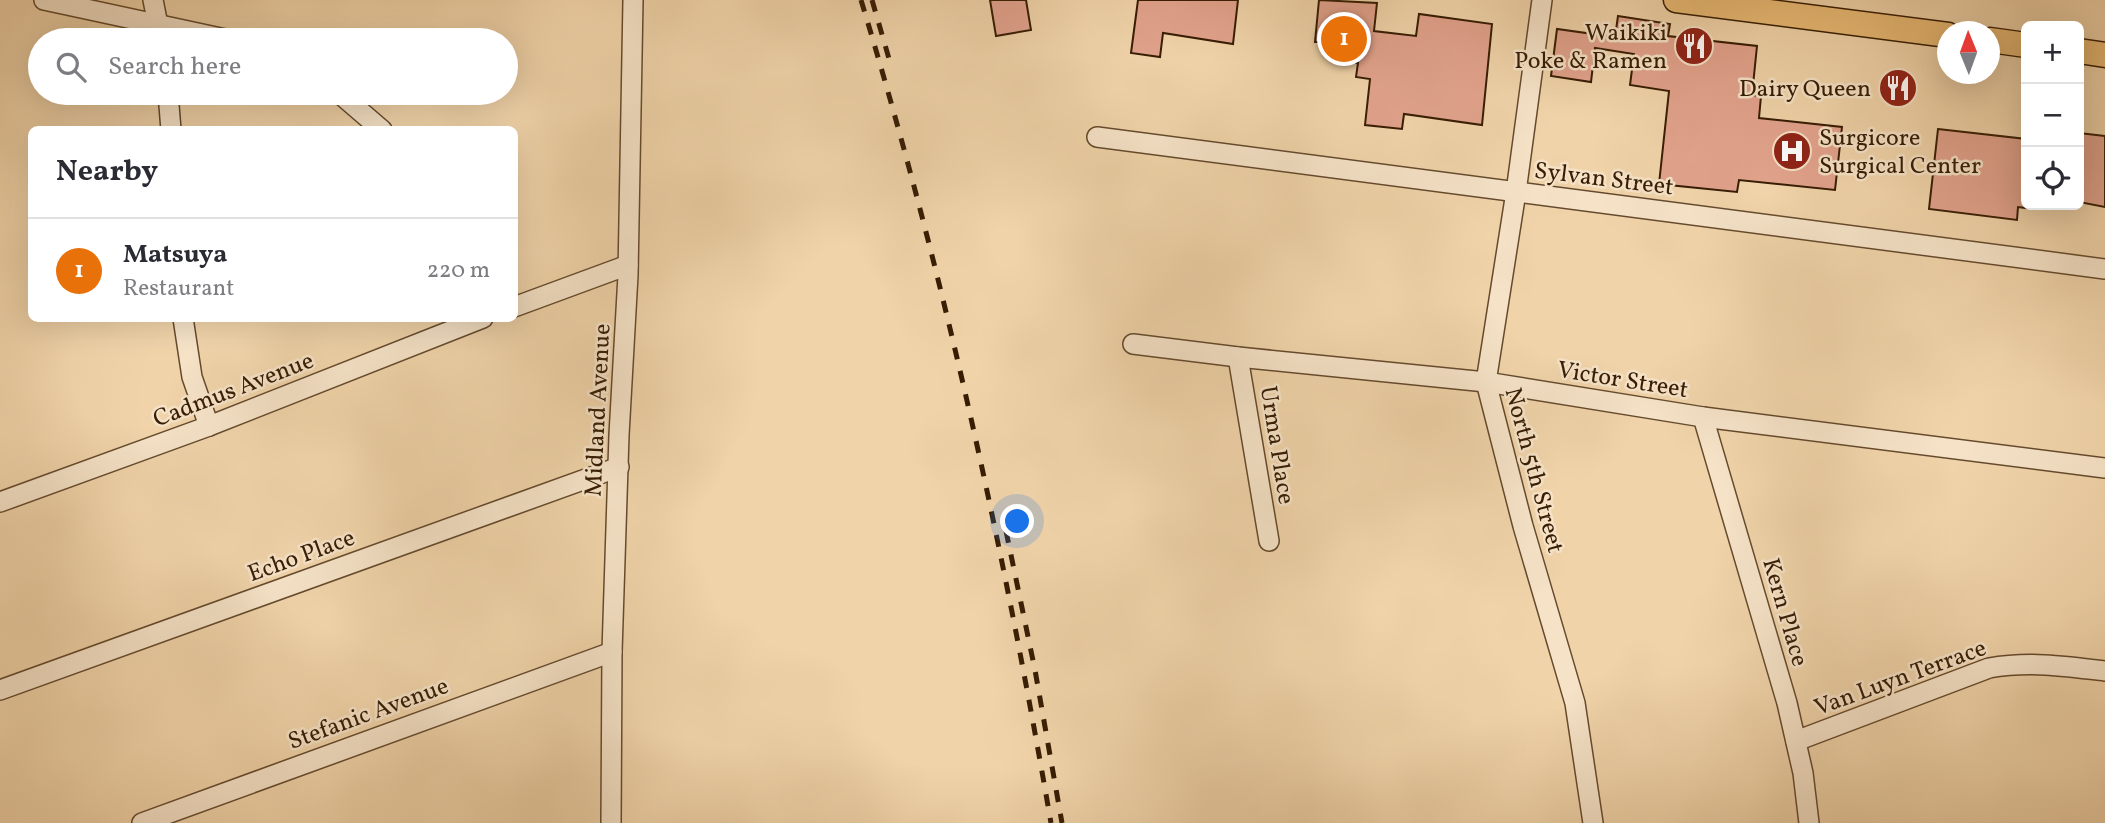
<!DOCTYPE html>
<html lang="en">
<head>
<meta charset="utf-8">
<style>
  body { margin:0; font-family:Vollkorn,serif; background:#f7f7f7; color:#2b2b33 }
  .controls { position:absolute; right:21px; top:21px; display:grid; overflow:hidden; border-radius:10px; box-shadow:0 7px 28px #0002 }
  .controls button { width:63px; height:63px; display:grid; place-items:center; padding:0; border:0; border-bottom:2px solid #e1e1e2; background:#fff; color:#2b2b33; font:35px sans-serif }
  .compass { position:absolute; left:1937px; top:21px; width:63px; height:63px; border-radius:50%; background:#fff; box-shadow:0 7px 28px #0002; rotate:359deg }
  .you { position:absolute; left:1018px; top:522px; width:24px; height:24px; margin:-18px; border:5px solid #fff; border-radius:50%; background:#1a73e8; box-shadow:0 0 0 10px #1a73e833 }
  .badge { display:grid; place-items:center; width:46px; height:46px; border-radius:50%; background:#ea580c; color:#fff; font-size:23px; font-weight:700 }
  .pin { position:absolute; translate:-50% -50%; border:4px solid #fff; box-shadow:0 2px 7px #0006 }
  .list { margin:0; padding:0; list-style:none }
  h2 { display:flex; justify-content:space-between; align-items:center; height:91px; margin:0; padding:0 28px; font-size:30px }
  h2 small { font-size:23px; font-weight:400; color:#7c7c81 }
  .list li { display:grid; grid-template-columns:46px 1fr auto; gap:21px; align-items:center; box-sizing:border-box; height:105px; padding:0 28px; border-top:2px solid #e1e1e2 }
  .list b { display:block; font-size:26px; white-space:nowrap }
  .list p { margin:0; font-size:23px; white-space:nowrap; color:#7c7c81 }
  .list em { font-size:23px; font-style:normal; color:#7c7c81 }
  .icon { flex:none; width:38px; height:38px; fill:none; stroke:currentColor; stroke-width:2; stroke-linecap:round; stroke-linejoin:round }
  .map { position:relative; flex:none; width:2105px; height:823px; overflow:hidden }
  .search { position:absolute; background:#fff; box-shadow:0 7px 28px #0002; left:28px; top:28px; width:490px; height:77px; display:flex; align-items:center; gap:18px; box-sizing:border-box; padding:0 24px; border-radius:38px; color:#7c7c81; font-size:26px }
  .panel { position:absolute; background:#fff; box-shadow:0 7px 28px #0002; left:28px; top:126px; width:490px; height:196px; border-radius:10px }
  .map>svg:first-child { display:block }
</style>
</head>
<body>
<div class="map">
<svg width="2105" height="823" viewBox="0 0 2105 823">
  <rect width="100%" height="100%" fill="#f0d3a9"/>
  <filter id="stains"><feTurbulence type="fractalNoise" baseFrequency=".00286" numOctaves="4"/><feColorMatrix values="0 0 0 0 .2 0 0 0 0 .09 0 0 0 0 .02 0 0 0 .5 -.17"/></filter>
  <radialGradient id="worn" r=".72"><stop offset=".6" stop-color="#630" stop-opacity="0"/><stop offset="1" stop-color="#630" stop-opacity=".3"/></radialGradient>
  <g fill="#e1a28c" stroke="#371d04" stroke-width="2">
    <path d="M990,0h36l5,30 -35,6z"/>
    <path d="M1138,0h100l-5,44 -70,-11 -3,24 -29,-4z"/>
    <path d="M1319,0l58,3 -3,28 42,5 3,-22 73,10 -10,101 -78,-11 -2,15 -37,-4 5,-46 -14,-2 2,-14 -26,-3 1,-11 -12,-1 1,-6h-7z"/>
    <path d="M1618,16l52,8 -2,12 89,10 -5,49 9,1 -2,22 83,9 -7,63 -96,-10 -2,12 -78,-8 10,-93 -39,-6 4,-31 -39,-6 -4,34 -40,-6 6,-47 58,8z"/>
    <path d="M1889,72l22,3 -4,29 -22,-3z"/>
    <path d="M1938,129l88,10v69l-8,-1 -1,13 -88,-11z"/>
    <path d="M2079,133l26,3v71l-26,-5z"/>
  </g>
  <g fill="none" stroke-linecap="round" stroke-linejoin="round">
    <defs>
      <g id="minor">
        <path d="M44,0l186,40"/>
        <path d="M153,0l8,40"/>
        <path d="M1542,0l-26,192 -30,190 37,144 52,177 18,120"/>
        <path d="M168,93l3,37"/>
        <path d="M339,93l43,37"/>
        <path d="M1097,137l1008,132"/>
        <path d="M514,307l114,-42"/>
        <path d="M183,318l9,59 17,49"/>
        <path d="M1133,344l105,13 248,25 217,35 402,51"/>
        <path d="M1238,357l31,184"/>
        <path d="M1703,417l84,286 16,70 6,50"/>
        <path d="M0,502l209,-76 274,-108"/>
        <path d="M0,690l619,-223"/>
        <path d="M1796,741l193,-73c40,-7 76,-2 116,3"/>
        <path d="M142,823l470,-171"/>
        <path d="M611,823l1,-171 7,-217 9,-160 5,-275"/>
      </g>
      <g id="major">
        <path d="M1676,0l272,35"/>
        <path d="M1990,40l36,5"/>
        <path d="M2079,51l26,4"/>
      </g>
    </defs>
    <use href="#minor" stroke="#654a2d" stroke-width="22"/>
    <use href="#major" stroke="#371d04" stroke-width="27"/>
    <use href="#minor" stroke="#f5e2c7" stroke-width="19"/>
    <use href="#major" stroke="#e8ba74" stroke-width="24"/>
    <g stroke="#371d04" stroke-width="5" stroke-dasharray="12 12" stroke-linecap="butt">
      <path d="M861,0c82,270 142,545 190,823"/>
      <path d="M872,0l20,69"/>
      <path d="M1006,531l29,139 27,153"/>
    </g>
  </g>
  <defs>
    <symbol id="restaurant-disc" viewBox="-11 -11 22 22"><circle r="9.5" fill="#8f2418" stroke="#f5e2c7"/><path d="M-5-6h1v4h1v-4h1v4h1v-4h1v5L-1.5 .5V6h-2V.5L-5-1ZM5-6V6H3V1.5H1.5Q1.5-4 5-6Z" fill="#fff"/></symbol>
    <symbol id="hospital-disc" viewBox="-11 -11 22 22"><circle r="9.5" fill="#8f2418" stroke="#f5e2c7"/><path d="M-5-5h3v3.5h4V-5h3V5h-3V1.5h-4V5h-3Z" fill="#fff"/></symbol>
  </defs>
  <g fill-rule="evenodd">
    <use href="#restaurant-disc" x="1672" y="24" width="44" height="44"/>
    <use href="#restaurant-disc" x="1876" y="66" width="44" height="44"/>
    <use href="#hospital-disc" x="1770" y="129" width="44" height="44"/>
  </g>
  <g text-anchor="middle" stroke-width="5" stroke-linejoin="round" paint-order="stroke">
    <g font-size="24" fill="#371d04" stroke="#f5e2c7" text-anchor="end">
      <text x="1667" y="40">Waikiki<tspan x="1667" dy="28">Poke &amp; Ramen</tspan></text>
      <text x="1871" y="96">Dairy Queen</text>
      <text x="1819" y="145" text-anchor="start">Surgicore<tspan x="1819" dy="28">Surgical Center</tspan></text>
    </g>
    <g font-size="24" fill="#371d04" stroke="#f5e2c7">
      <text transform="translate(1604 178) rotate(7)" y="8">Sylvan Street</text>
      <text transform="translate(1623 379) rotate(9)" y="8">Victor Street</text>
      <text transform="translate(233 389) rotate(-21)" y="8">Cadmus Avenue</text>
      <text transform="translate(597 410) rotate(-87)" y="8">Midland Avenue</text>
      <text transform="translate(1278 445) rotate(81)" y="8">Urma Place</text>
      <text transform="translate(1535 470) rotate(75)" y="8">North 5th Street</text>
      <text transform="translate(301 555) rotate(-20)" y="8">Echo Place</text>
      <text transform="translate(1786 612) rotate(74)" y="8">Kern Place</text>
      <text transform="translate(1900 677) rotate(-20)" y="8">Van Luyn Terrace</text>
      <text transform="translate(368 713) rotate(-20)" y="8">Stefanic Avenue</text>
    </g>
  </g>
  <rect width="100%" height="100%" filter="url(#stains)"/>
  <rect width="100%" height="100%" fill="url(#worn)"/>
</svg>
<div class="controls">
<button>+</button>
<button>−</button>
<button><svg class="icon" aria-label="locate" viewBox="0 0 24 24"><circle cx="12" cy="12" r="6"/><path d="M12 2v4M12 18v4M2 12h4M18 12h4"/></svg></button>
</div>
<svg class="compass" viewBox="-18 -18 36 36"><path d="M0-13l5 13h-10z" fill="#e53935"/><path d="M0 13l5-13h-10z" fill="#7c7c81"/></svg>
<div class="you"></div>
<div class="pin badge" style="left:1344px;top:39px;background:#e8710a">1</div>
<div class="search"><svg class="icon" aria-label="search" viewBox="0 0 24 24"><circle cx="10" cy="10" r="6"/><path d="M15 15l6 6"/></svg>Search here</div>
<section class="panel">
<h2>Nearby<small></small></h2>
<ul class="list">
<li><span class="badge" style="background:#e8710a">1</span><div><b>Matsuya</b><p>Restaurant</p></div><em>220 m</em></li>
</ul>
</section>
</div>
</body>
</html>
